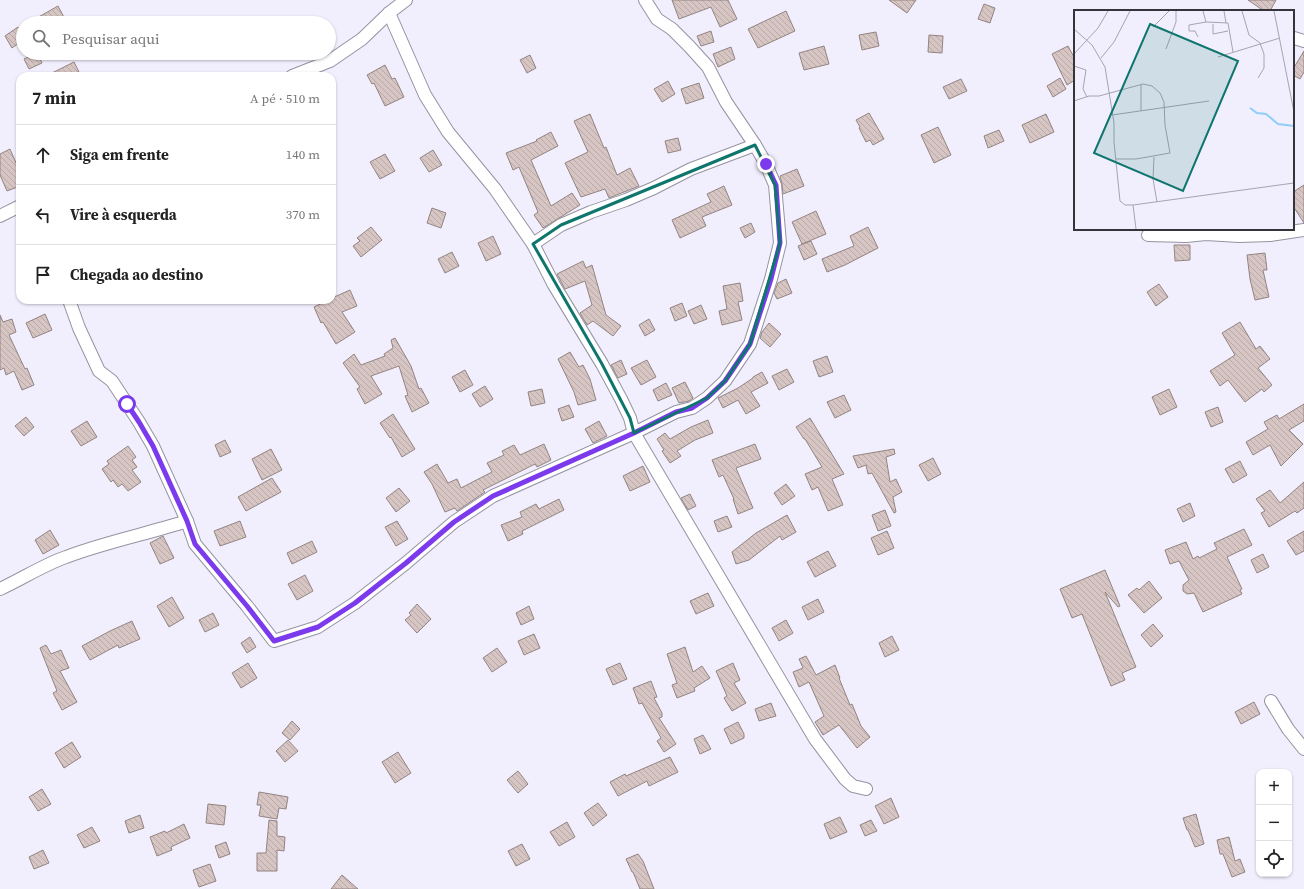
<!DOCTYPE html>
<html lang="pt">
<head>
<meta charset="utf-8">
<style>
  body { margin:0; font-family:"Source Serif 4",serif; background:#f6f6f6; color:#222 }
  .controls { position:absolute; right:12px; bottom:12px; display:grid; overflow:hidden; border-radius:8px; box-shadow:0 1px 3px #0004 }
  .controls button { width:36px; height:36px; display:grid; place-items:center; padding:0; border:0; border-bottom:1px solid #e0e0e0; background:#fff; color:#222; font:20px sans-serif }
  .stop { position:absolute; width:12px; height:12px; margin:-9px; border:3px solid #7c3aed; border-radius:50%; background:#fff }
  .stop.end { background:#7c3aed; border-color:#fff; box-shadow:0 1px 4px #0008 }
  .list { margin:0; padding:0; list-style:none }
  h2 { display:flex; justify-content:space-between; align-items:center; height:52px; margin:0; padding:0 16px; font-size:17px }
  h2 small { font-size:13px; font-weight:400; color:#767676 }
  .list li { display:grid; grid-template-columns:26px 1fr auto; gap:12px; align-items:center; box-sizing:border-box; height:60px; padding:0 16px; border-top:1px solid #e0e0e0 }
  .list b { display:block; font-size:15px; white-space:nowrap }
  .list em { font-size:13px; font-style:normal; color:#767676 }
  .icon { flex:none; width:22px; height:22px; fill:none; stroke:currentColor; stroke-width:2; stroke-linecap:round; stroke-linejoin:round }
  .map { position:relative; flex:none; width:1304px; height:889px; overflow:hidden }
  .search { position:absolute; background:#fff; box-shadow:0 1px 3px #0004; left:16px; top:16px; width:320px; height:44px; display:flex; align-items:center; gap:10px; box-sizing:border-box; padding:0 14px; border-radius:22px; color:#767676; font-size:15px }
  .panel { position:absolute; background:#fff; box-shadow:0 1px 3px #0004; left:16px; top:72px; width:320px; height:232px; border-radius:12px }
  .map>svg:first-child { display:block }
</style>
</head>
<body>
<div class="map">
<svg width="1304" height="889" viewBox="0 0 1304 889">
  <defs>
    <pattern id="building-back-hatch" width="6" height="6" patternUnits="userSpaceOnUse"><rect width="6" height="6" fill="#d6c5c3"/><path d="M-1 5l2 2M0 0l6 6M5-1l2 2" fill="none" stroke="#b8aaa8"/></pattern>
  </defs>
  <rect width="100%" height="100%" fill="#f1effd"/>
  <g fill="url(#building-back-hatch)" stroke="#938482">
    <path d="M672,0h56l9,19 -17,8 -9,-20 -32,12z"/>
    <path d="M889,0h27l-9,13z"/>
    <path d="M1248,0h28l-6,11h-6z"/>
    <path d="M984,4l11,4 -5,15 -12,-4z"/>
    <path d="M58,6l9,17h-39z"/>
    <path d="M786,11l9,20 -37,17 -10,-19z"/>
    <path d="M18,27l5,8v5l-11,8 -7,-12z"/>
    <path d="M711,31l3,11 -13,4 -4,-10z"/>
    <path d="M876,32l3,14 -17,4 -3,-15z"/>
    <path d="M929,35l14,1 -1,17 -14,-1z"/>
    <path d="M824,46l5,18 -25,6 -5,-17z"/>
    <path d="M1068,46l7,13v21l-8,5 -15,-31z"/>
    <path d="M731,47l4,12 -17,8 -5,-13z"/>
    <path d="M1304,51v21l-4,7 -7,-4v-6z"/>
    <path d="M37,53l5,10 -13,6 -5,-10z"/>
    <path d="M530,55l6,13 -9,5 -7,-13z"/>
    <path d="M74,62l7,14h-35z"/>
    <path d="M385,65l7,14 3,-1 9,19 -19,9 -11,-23 -2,1 -5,-9z"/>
    <path d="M1060,78l6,11 -13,8 -6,-11z"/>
    <path d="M961,79l6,12 -18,8 -6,-12z"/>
    <path d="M668,81l7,13 -13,8 -8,-13z"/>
    <path d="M699,83l5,15 -18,6 -5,-15z"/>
    <path d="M869,113l15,26 -11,6 -3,-5 -4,2 -7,-14 1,-1 -4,-7z"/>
    <path d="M590,114l14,34 2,-1 11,28 13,-7 9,18 -30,12 -4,-9 -24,8 -16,-34 23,-11 -14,-31z"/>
    <path d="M1046,114l8,18 -24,11 -8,-18z"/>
    <path d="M938,127l13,28 -17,8 -13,-28z"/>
    <path d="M999,130l5,11 -16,7 -4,-12z"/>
    <path d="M551,132l7,14 -27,14 20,46 21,-13 8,12 -37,23 -9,-13 4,-3 -19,-45 -6,3 -7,-17 31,-12 -1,-1z"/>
    <path d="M678,138l3,12 -13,3 -3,-12z"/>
    <path d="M10,149l10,23v14l-13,5 -7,-16v-21z"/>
    <path d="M433,150l9,15 -13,7 -9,-14z"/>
    <path d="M385,154l10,17 -15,8 -10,-17z"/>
    <path d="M797,169l7,17 -21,8 -1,-10 -2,-8z"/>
    <path d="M1304,185v38l-11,-17v-14z"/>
    <path d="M724,186l8,19 -30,12 4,9 -26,12 -8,-18 39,-18 -4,-8z"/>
    <path d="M432,208l14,5 -5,15 -14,-5z"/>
    <path d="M816,211l10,23 -24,10 -10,-22z"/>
    <path d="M751,223l4,9 -10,6 -5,-10z"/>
    <path d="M371,227l11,13 -21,17 -8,-11 7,-5 -3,-3z"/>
    <path d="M868,227l10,21 -33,17 -18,7 -5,-13 32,-13 -4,-10z"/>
    <path d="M493,236l8,18 -15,7 -8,-18z"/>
    <path d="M811,241l6,13 -13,6 -6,-14z"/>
    <path d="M1174,245h16v15l-15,1z"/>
    <path d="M452,252l7,14 -14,7 -7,-14z"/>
    <path d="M1265,253l2,17h-4l6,27 -14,3 -5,-21 -3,-24z"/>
    <path d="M583,261l3,7 6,-3 14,50 15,11 -8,10 -20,-15 -6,4 -7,-12 12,-8 -7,-24 -20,8 -8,-15z"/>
    <path d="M786,279l6,14 -15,6 -3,-6 4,-10z"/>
    <path d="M740,283l3,18 -5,1 4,18 -20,5 -3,-14 8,-2 -4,-23z"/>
    <path d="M1159,284l9,13 -12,9 -9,-14z"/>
    <path d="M350,290l7,16 -15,6 13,20 -19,12 -13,-22 -2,1 -7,-16 15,-7h3v-2z"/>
    <path d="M682,303l5,13 -12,5 -5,-13z"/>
    <path d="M701,305l6,14 -13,5 -6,-13z"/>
    <path d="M45,314l7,16 -19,8 -7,-15z"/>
    <path d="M0,315l3,7 9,-3 4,13 -7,3 16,34 2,-1 7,17 -12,5 -8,-19 -8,4 -2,-7 -4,2z"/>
    <path d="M649,319l6,11 -10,6 -6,-11z"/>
    <path d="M1240,322l16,27 4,-3 10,13 -12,9 14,17 -8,7 -2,-3 -17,13 -17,-22 -8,6 -10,-15 25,-16 -13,-22z"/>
    <path d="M769,323l12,11 -11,13 -10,-9 2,-6z"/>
    <path d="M395,338l16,28 8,23 2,-1 8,15 -17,9 -7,-16 3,-1 -9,-29 -28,10 11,18 -17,10 -8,-15 3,-2 -17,-24 11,-9 7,11 24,-9 -1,-2 9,-6 -2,-8z"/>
    <path d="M570,352l9,15 4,-2 7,14 6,21 -18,5 -4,-13 -16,-33z"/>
    <path d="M827,356l6,16 -14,5 -6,-16z"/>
    <path d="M621,360l6,14 -9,4 -7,-13z"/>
    <path d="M647,360l9,17 -15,8 -10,-17z"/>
    <path d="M787,369l7,13 -15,8 -7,-14z"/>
    <path d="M465,370l8,15 -13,7 -8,-15z"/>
    <path d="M762,372l6,11 -17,9 9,14 -14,8 -8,-14 -15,8 -5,-10 20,-10 15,-10v-1z"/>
    <path d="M685,382l8,16 -4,3 -10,2 -7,-15z"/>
    <path d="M666,383l6,12 -14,6 -5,-11z"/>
    <path d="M485,386l8,13 -13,8 -8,-13z"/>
    <path d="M542,389l3,14 -14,3 -3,-14z"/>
    <path d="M1169,389l8,18 -17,8 -8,-18z"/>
    <path d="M844,395l7,15 -16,8 -8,-16z"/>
    <path d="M1304,404v17l-15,9 14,14 -22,22 -11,-21 -17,10 -7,-13 22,-13 -4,-7 13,-7 2,4z"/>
    <path d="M569,405l5,12 -12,4 -4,-12z"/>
    <path d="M1218,407l5,15 -12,5 -6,-15z"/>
    <path d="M393,414l22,35 -13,8 -11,-20 -1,1 -10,-15z"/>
    <path d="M26,417l8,10 -10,9 -9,-10z"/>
    <path d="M810,418l34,56 -12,5 11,26 -15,6 -10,-24 -6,3 -7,-16 17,-7 -17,-28h-1l-8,-12z"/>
    <path d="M708,420l5,13 -18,7 -18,11 4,5 -11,7 -8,-12 2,-1 -7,-11 8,-6 5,6 21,-12z"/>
    <path d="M87,421l10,16 -16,9 -10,-15z"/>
    <path d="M599,421l8,15 -14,7 -8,-14z"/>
    <path d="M225,440l6,12 -11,5 -5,-12z"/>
    <path d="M544,444l7,16 -14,7 -2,-3 -52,26 2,2 -28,19 -2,-3 -10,4 -13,-28 -8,-12 13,-8 11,19 9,-4 4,9 31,-16 -5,-9 17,-8 -2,-4 12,-6 6,10z"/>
    <path d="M755,444l6,15 -25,9 17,40 -15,6 -5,-15h1l-11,-24 -4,2 -7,-17z"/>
    <path d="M128,446l8,11 -4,3 5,7 -5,3 9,12 -13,9 -6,-7 -4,3 -5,-7 -2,2 -9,-13 7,-5 -2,-3z"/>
    <path d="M271,449l11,21 -20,10 -10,-21z"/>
    <path d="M894,449l1,5 -9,3 4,25 6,-3 6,13 -9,5 3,15 -2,1 -22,-40 -4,1 -2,-9 -8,3 -5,-12z"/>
    <path d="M933,458l8,16 -13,7 -9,-16z"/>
    <path d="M1240,461l7,14 -14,8 -8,-14z"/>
    <path d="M643,466l7,16 -20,9 -7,-15z"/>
    <path d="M272,478l9,14 -35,19 -8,-14z"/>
    <path d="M1304,482v26l-7,5 -2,-2 -26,16 -8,-14 4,-2 -9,-12 14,-9 10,13z"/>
    <path d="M786,484l9,12 -13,9 -8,-12z"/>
    <path d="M399,488l11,13 -14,11 -10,-14z"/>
    <path d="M690,494l6,12 -8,4 -7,-12z"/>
    <path d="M559,499l5,11 -42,21 1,3 -15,7 -7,-16 21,-8 -2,-5 16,-8 3,5z"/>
    <path d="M1190,503l5,13 -12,6 -6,-13z"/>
    <path d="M885,510l6,16 -13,5 -6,-16z"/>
    <path d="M787,515l9,17 -14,8 -2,-4 -31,24 -13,4 -4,-12 24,-19z"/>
    <path d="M727,516l5,11 -14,5 -4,-11z"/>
    <path d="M240,521l6,16 -26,9 -6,-15z"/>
    <path d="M397,521l11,18 -12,7 -11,-19z"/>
    <path d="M1244,529l8,16 -25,12 15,32 -2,1 2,4 -39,18 -9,-19 -7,1 -4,-3v-6l6,-5 -10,-19 -9,3 -5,-14 21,-8 7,17 5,-3 1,2 18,-9 -3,-6z"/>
    <path d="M50,530l9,15 -16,9 -8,-14z"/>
    <path d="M887,531l7,17 -16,7 -7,-17z"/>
    <path d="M1304,531v20l-8,4 -9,-14z"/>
    <path d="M163,536l11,22 -14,6 -10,-21z"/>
    <path d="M312,541l5,11 -25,12 -5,-11z"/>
    <path d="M828,551l8,15 -21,11 -8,-15z"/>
    <path d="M1263,554l6,13 -12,6 -6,-13z"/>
    <path d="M1105,570l15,36 -2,1 -13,-15 31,75 -14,6 3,7 -14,6 -29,-72 -10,4 -12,-29z"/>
    <path d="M305,575l8,16 -16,9 -9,-16z"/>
    <path d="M1149,581l13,17 -18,15 -16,-18 9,-7 2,2z"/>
    <path d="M708,593l6,13 -18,8 -6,-13z"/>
    <path d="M172,597l12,21 -15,9 -12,-21z"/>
    <path d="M818,599l6,13 -16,8 -6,-13z"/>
    <path d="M417,604l14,15 -14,14 -12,-13 6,-5 -2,-2z"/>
    <path d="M529,606l5,13 -13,6 -5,-12z"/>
    <path d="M213,613l6,12 -14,7 -6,-12z"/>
    <path d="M786,620l7,13 -14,8 -7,-13z"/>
    <path d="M132,621l8,18 -21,9 -1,-3 -28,15 -8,-14 28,-15z"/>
    <path d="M1153,624l10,12 -12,11 -10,-12z"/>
    <path d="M534,634l6,14 -16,7 -6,-14z"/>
    <path d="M892,636l7,14 -14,7 -6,-14z"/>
    <path d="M250,637l6,10 -9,6 -6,-10z"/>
    <path d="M46,645l5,9 10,-4 8,18 -9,3 17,31 -15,8 -9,-17 4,-2 -17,-43z"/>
    <path d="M685,647l8,25 9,-6 8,12 -16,10 1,3 -18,7 -5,-13 5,-2 -10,-29z"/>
    <path d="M497,648l10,14 -15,10 -9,-14z"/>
    <path d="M806,656l10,19 19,-10 5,13h-1l11,27 2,-1 9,22 9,11 -13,11 -18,-23 -16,10 -8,-13 9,-6 -15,-34 -10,5 -6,-15 10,-4 -4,-9z"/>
    <path d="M248,663l9,15 -16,10 -9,-15z"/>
    <path d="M620,663l7,16 -14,6 -7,-16z"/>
    <path d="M733,663l7,17 -6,3 12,20 -14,8 -8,-13 3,-2 -11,-25z"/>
    <path d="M651,681l6,16 -3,1 8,15v4l-3,1 17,26 -12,8 -7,-11 4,-3 -19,-35 -3,1 -6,-16z"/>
    <path d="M1254,702l6,12 -19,10 -6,-12z"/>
    <path d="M771,703l5,13 -17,5 -4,-12z"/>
    <path d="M292,721l8,8 -10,11 -8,-7z"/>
    <path d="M738,722l6,12v4l-13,6 -7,-15z"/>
    <path d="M703,735l8,14 -11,5 -6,-15z"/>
    <path d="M288,740l10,11 -13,11 -9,-11z"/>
    <path d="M72,742l9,15 -17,11 -9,-15z"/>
    <path d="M398,752l13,21 -16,10 -13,-21z"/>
    <path d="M670,757l8,15 -29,14 -2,-5 -29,15 -8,-14 15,-8 1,2z"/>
    <path d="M518,771l10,13 -10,9 -11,-13z"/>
    <path d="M42,789l9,15 -13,7 -9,-14z"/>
    <path d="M259,792l29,5 -2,12 -7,-1 -2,11 -18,-3 2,-11h-4z"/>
    <path d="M891,798l8,19 -15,7 -9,-18z"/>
    <path d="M598,803l9,12 -14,11 -9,-13z"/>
    <path d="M208,804l18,2 -2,19 -18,-2z"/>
    <path d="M1196,814l8,30 -9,3 -7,-17h-1l-4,-12z"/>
    <path d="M140,815l4,13 -15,5 -4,-12z"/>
    <path d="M840,817l7,15 -17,7 -6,-15z"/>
    <path d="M269,820l8,1v15l8,1 -1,14 -7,-1v21h-20v-18h9z"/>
    <path d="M871,820l6,11 -12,5 -5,-11z"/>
    <path d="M567,822l8,15 -16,9 -9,-14z"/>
    <path d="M184,824l6,14 -19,9 1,3 -15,6 -7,-19 15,-6 1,2z"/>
    <path d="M92,827l8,14 -16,7 -7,-13z"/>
    <path d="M1229,837l6,24 5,-2 5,13 -13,5 -9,-23h-3l-3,-14z"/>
    <path d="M226,842l4,12 -11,4 -4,-12z"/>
    <path d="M522,844l8,15 -14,7 -8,-15z"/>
    <path d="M43,850l6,13 -15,6 -5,-12z"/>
    <path d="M638,854l5,7 11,28h-14l-7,-17h-1l-6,-13z"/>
    <path d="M210,864l6,17 -17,6 -6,-17z"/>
    <path d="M342,875l16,14h-27z"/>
  </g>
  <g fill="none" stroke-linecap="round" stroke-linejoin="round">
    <defs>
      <g id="minor">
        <path d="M389,13l36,82 23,37 47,57 38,55 21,41 48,79 19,35 9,19 4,15 181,306 30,40 8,7 13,3"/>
        <path d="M1294,38l10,3"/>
        <path d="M292,76l38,-15 32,-22 27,-26 17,-13"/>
        <path d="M0,216l20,-10"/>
        <path d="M1148,235l38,1 20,-2 33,2 31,-1 34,-5"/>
        <path d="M533,244l28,-19 30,-13 35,-12 28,-12 37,-19 64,-24"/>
        <path d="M69,300l10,28 20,43 13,10 27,41 14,24 34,75 8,23 52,62 27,35 44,-14 37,-24 51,-40 48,-41 39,-26 141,-63 42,-21 16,-4 15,-10 18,-17 25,-37 21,-65 9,-36 -5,-58 -9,-21 -11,-19 -29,-43 -18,-35 -19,-21 -17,-17 -15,-10 -12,-19"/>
        <path d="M0,589c22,-10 43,-24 66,-32 39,-15 81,-23 121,-36"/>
        <path d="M1271,701l17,28 16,20"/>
      </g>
    </defs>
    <use href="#minor" stroke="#9593a1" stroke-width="14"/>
    <use href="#minor" stroke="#fff" stroke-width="12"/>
  </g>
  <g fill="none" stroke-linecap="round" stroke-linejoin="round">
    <path stroke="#7c3aed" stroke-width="5" d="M127,404l12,18 14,24 34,75 8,23 52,62 27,35 44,-14 37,-24 51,-40 48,-41 39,-26 141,-63 42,-21 16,-4 15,-10 18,-17 25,-37 21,-65 9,-36 -4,-58 -10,-21"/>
  </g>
  <path fill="none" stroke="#0f766e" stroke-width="3" stroke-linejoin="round" d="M755,145l20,40 5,58 -30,101 -25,37 -18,17 -73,35 -4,-15 -28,-54 -69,-120 28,-19z"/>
  <g transform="translate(1074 10)">
    <rect width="220" height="220" fill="#f1effd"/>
    <path fill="none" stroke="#90cefa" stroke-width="2" d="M176,98l7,5 9,1 12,10 16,2"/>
    <path fill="none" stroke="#a6a4af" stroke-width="1" d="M129,1l3,11 22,1 5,29M150,1l2,12M168,1l7,24 11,8 4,11v14l-6,10M200,1l20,101M139,14v10l15,-3M79,17l16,-16M0,19l18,16 13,22 9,56v19l6,59 5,4h8l3,24M124,27l-3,-6h-6v-6l17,-3M92,39l10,-27v-11M0,44l24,-26 10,-17M144,47l62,-19M27,48l13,-16 16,-31M0,56l12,4 -3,19 4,8M67,75v26M0,91l15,-5h10l44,-12 9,2 8,7 4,9 1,23 5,28 -34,6h-20M38,105l97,-14M80,147l-1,22 4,23M59,195l161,-22"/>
    <path fill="#0f766e" fill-opacity="0.15" stroke="#0f766e" stroke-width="2" d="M76,14l88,37 -55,130 -89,-38z"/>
    <rect width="220" height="220" fill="none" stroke="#35343a" stroke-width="2"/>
  </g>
</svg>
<div class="controls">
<button>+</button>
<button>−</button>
<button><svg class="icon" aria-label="locate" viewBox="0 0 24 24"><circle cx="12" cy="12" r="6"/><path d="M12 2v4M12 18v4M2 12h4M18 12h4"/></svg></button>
</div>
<div class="stop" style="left:127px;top:404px"></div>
<div class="stop end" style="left:766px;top:164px"></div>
<div class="search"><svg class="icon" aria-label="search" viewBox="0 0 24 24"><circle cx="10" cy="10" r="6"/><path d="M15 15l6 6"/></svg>Pesquisar aqui</div>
<section class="panel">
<h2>7 min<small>A pé · 510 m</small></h2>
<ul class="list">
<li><svg class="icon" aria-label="ahead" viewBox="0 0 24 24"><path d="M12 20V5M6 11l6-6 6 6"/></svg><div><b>Siga em frente</b></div><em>140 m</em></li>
<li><svg class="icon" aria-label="left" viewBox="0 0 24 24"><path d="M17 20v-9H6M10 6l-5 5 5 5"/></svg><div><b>Vire à esquerda</b></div><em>370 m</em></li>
<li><svg class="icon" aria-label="arrive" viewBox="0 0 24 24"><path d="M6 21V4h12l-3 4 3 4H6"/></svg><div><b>Chegada ao destino</b></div></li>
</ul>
</section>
</div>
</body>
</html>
